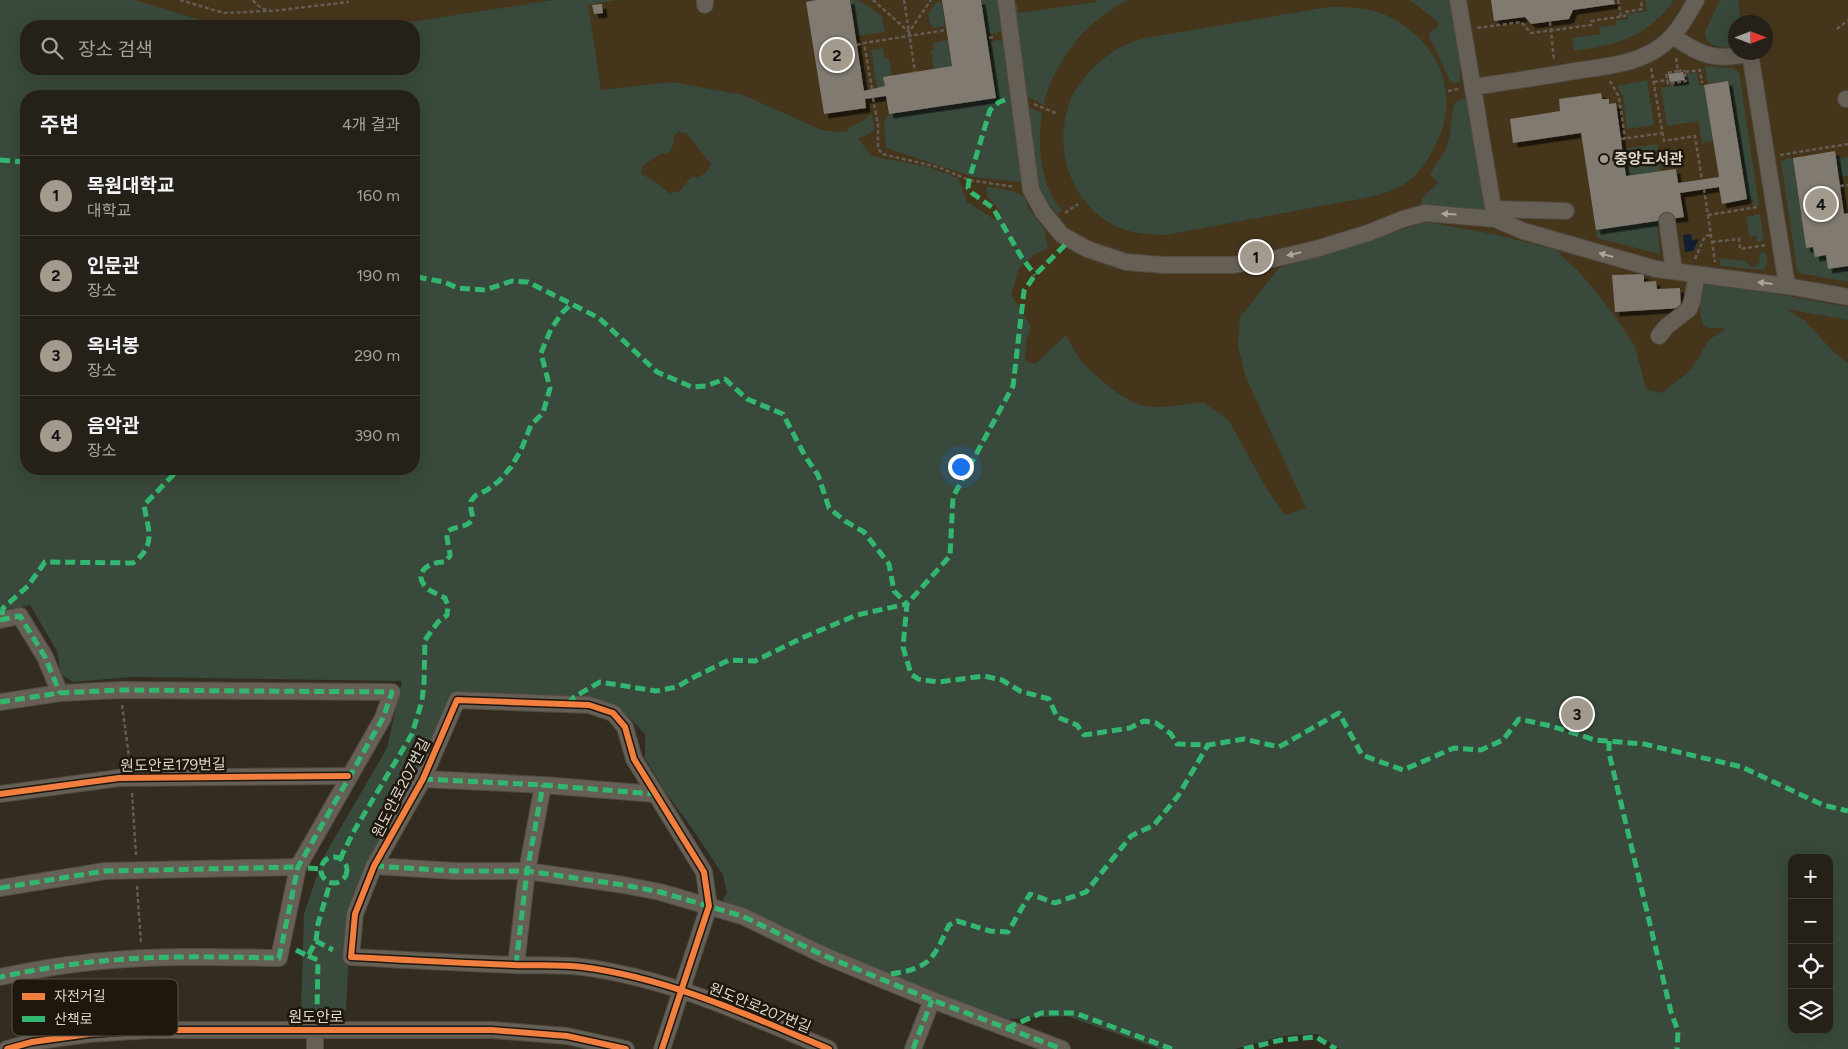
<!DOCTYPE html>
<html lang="ko">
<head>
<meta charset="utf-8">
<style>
  body { margin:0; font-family:Figtree,"Noto Sans KR",sans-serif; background:#322e25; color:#f1f3f6 }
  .controls { position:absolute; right:15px; bottom:15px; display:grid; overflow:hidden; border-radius:10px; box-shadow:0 5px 20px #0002 }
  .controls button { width:45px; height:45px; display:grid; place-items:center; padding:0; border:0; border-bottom:1px solid #423e37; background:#262118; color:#f1f3f6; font:25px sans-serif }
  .compass { position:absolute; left:1728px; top:15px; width:45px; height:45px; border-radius:50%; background:#262118; box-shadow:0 5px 20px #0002; rotate:90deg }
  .you { position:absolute; left:960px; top:466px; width:18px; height:18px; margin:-12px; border:4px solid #fff; border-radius:50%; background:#1a73e8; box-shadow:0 0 0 8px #1a73e833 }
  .badge { display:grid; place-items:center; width:32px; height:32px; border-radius:50%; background:#a29a8d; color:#111; font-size:16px; font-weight:700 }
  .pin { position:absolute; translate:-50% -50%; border:2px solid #fff; box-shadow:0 1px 5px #0006 }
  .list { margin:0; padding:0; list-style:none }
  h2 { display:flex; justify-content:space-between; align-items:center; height:65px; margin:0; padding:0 20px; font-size:21px }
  h2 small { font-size:16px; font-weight:400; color:#a4a3a2 }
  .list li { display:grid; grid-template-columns:32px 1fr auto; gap:15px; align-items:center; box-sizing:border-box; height:80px; padding:0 20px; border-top:1px solid #423e37 }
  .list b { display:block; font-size:19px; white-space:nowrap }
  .list p { margin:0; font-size:16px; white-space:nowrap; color:#a4a3a2 }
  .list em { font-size:16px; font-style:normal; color:#a4a3a2 }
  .icon { flex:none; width:28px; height:28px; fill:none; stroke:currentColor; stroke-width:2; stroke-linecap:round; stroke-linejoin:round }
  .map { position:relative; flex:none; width:1848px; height:1049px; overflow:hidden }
  .search { position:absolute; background:#262118; box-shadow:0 5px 20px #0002; left:20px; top:20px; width:400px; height:55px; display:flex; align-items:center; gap:12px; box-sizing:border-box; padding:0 18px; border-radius:20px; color:#a4a3a2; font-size:19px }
  .panel { position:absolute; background:#262118; box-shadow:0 5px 20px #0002; left:20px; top:90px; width:400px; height:385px; border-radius:20px }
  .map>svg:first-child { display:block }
</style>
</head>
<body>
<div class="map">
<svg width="1848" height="1049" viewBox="0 0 1848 1049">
  <defs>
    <filter id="shadow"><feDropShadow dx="4.5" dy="4.5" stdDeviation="0" flood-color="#0009"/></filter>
  </defs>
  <rect width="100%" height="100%" fill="#332c20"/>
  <path fill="#45351b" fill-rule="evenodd" d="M0,0h1848v456l-615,71 -819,-431h-388zM1736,22h30v30h-30zM26,26h388v43h-388z"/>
  <g fill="#39493b" fill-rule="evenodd">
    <path d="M0,0h134l84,25 26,1h-218v43h388v-43h-31l171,-26h63l-29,5 12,77v8l72,-8 71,13 81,36 22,1c8,-10 17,-8 24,-18h2l2,16 -9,6 -7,2 13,18 58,11 29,11 9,24 27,17 5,-4v-5c-6,-9 -15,-12 -12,-24l28,6 9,4 5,13 15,20 4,19 -13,6 -16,14 -8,27 20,31 -5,16 -1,19 10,3 31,-29c5,8 9,17 14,24 12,15 46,44 65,47 19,3 39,-2 58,-4l26,19 36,65 20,29 21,-7 -60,-130 -8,-32 2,-29 40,-50 147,-45 71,13 58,15 25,24 29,35 25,37 11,43 15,4 30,-23 18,-30 17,-12h-18l-5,-3c-3,-9 -5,-33 1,-40 3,-3 8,-2 12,-2l132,24v13l-62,-11 18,11 29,31 15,12v686h-508l-23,-15 -34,2 -48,13h-76l-92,-33 -60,3 -170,-61 -107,-47 -7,-12 4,-6 -4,-18 -32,-48 -25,-34 -21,-35v-24l-28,-29 -163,-5 -49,107 -56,143 -3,60 -45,1 3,-97 19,-56 64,-110 15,-67 -271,-4 -58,5 -12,-8 -4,-23 -27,-46 -30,6zM26,96h388v373h-388zM679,132l7,1 25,31c-5,10 -9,14 -20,13l-11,14 -11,2 -16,-13 -12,-6 1,-8 20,-13h7l4,-8 1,-10zM1792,858h37v172h-37z"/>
    <path d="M850,0h8l24,16 3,16 -29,4z"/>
    <path d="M981,0h18l4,29 -2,3 -14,3z"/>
    <path d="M1096,0h31c-14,8 -29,19 -41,30 -17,15 -39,53 -42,75l-22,-11 -8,-90 3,-1 1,10 78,-11z"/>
    <path d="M1410,0h43l7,62v20l-5,1 -5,-2 -21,-45v-3l9,-6v-5z"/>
    <path d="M1645,0h27l1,2c-30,37 -54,42 -99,49l-2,-13 28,-4 -1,-7 17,-2v-4l12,-2v-5l19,-3z"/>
    <path d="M1720,0h18l3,22h-5l-1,25c-12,1 -30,1 -30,-15z"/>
    <path d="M937,2h5l3,24 -11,2 -4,-4 -2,-10z"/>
    <path d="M1328,7c20,0 41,0 60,9 53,26 75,82 45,134 -8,16 -20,30 -36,38 -7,4 -15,5 -22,8l-210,39c-14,-1 -31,-1 -45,-7 -43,-18 -65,-69 -54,-113 2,-6 3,-13 6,-19 8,-16 30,-39 47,-48 7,-4 14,-6 21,-9z"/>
    <path d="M948,40l4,26 -18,3 -3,-18 3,-1 -1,-7z"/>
    <path d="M999,40l4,1 3,4 17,135 -2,2 -47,-5 -88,-29 -2,-27 5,-7 107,-16 -8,-56z"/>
    <path d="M883,48l2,11h4l3,17 -9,1 2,9 -8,2 -6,-38z"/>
    <path d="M1705,66l28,2 6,4 20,133 -5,1 -1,-7h-6l-19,-118 -20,3z"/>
    <path d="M1697,72l2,13h5l10,56 -12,2 -4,-22 -31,5 -6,-38 26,-5 -1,-9z"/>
    <path d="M1647,80l7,45 -27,4 -4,-33 -6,-10z"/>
    <path d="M1461,99h4l3,4 18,111 -64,-8 -1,-7 17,-16 -8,-9 16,-25 4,-16 3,-25 2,-5z"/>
    <path d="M1024,105l18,8c-5,30 -2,73 20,97l-5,4c-27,-31 -27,-70 -33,-109z"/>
    <path d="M1657,144l4,27 -35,5 -4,-27z"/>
    <path d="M1848,157v19l-9,1 -3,-19z"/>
    <path d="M1793,158l13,90 7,-1 13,8 2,14 20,-3v16l-48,-9 -3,-3 -16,-108 4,-3z"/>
    <path d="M1760,214l4,27 -7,1 -1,-6 -7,1 -3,-20z"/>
    <path d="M1657,221l3,33 -63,-16 -1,-8z"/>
    <path d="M1766,252l2,11 -5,7 -42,-4 -2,-8 27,3 5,6 6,-1 3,-5 -1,-8z"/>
  </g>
  <path fill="#121e31" d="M1691,234l1,6 7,-1 -6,12 -8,1 -2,-17z"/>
  <g fill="#807a70" filter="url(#shadow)">
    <path d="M816,0h34l14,91 21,-5 -2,-9 69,-11 -10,-66h39l15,98 -107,16 -3,-18 -21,3 1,9 -42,6 -18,-112z"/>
    <path d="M1491,0h123l1,4 -42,6 -4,9 -38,5 -6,-7 -31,4z"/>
    <path d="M602,4l1,9 -9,1 -2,-9z"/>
    <path d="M1683,72l2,8 -15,2 -2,-8z"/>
    <path d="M1728,81l19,118 -25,5 -3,-17 -39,6 4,24 -88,13 -15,-97 -68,10 -3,-24 50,-8 -1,-12 42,-6 1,6h7v5l7,-1 10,73 50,-7 2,14 41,-6 -15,-92z"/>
    <path d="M1835,151l9,63 4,-1v53l-20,3 -2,-14 -11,2 -2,-10 -7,1 -13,-90z"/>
    <path d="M1644,274v8l12,-1 1,8 23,-1 1,20 -66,4 -3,-37z"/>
  </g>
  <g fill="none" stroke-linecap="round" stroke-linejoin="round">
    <defs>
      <g id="minor">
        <path d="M705,0v5"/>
        <path d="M1006,0l25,190 12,22 19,23 25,14 39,13 38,3h68l41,-6 43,-10 52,-16 35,-14 22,-6 70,6 28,12 133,38 131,17 61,11"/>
        <path d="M1458,0l37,219"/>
        <path d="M1673,36c26,19 44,26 77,17l37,233"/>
        <path d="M1473,87c34,-5 68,-10 102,-16 26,-4 54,-6 77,-19 21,-11 33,-32 44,-52"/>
        <path d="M1846,99h2"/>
        <path d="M1494,209l72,2"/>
        <path d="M1667,221l7,50"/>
        <path d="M1659,336l7,-9 23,-18 3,-8 5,-27"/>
        <path d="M0,620l20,-4 25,41 15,36"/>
        <path d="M0,702l60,-9 60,-3 272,2 -9,26 -85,149 -19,91c-59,-1 -118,-3 -177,3 -34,3 -68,9 -102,16"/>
        <path d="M423,779l120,6 112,9"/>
        <path d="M0,794l119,-16 229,-2"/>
        <path d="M374,866l81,5h72l97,14 36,7 82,24 83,40 107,44 130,49"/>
        <path d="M0,888l105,-17 193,-4"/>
        <path d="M516,965l11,-94 16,-86"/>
        <path d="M7,1049l25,-7 57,-8 60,-4h343l75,6 59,13"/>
        <path d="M315,1049v-19"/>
        <path d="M662,1049l47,-143 -5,-34 -70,-113 -9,-32 -12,-14 -24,-8 -132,-5 -34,79 -49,87 -19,48 -4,43c54,3 109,6 163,8 22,1 46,-1 68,2 87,11 168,49 247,82"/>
        <path d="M913,1049l19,-49"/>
      </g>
    </defs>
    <use href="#minor" stroke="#504a40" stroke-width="18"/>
    <g stroke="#625c55" stroke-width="2.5" stroke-dasharray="4 2.5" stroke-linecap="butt">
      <path d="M180,0l44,13 44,-2"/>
      <path d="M253,0c5,7 11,10 19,11l77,-9"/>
      <path d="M873,0l36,32 22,-32"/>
      <path d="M904,0l11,72"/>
      <path d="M1618,0l3,16"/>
      <path d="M1550,22l4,38"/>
      <path d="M1477,28l44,-6 10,11 60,-8v-4l34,-5v-4l17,-3 -1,-9"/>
      <path d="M1837,29l11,-9"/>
      <path d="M989,38l6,-1"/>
      <path d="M857,45l7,-2"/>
      <path d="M1676,58l2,13 6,-1v2"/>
      <path d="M1651,68l13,73 31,-5 7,44"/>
      <path d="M1678,71l-12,2 2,11 18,-3 -2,-9 16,-2 2,13"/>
      <path d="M1610,81l9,16 6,42"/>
      <path d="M1654,82l14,-2"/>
      <path d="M872,89l-8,-46 82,-13"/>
      <path d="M1448,91l11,-2"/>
      <path d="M873,98l5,27v23l4,6 56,13 31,13 46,7"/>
      <path d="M1034,104l24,10"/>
      <path d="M1621,139l42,-6"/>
      <path d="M1780,155l68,-11"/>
      <path d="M1840,186l8,-1"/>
      <path d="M1704,189l11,73"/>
      <path d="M1065,213l13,-9"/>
      <path d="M1708,215l50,-8"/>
      <path d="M1712,242l27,-3 1,10 26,-4"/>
      <path d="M1695,259l10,-23 6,-1"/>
      <path d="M122,705l8,59"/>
      <path d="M132,793l4,62"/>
      <path d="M137,886l4,57"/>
    </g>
    <use href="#minor" stroke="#655f56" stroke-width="16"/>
    <g stroke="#33b770" stroke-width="5" stroke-dasharray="10 5" stroke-linecap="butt">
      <path d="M1005,100l-6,2 -9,8 -21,70 -1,8 4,5 21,15 29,50 13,17"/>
      <path d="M0,160l26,2"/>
      <path d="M1065,245l-30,30 -11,16 -11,95 -60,111 -3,59 -43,48 -4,43 8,27 7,5 20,3 46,-6 18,4 18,11 29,8 8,18 20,8 7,10 46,-7 14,-7 12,2 15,11 6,10 31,1 36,-6 35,8 60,-34 23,42 41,15 51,-22 27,2 22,-10 16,-21 32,7 44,14 49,4 98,23 81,38 25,6"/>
      <path d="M414,263l2,1 1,13 27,5 14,6 27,2 27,-9 16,1 71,36 58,54 35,15 14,-1 19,-7 22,20 36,15 22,42 13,19 11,33 16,13 19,11 25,32 5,27 13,13"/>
      <path d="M2,615l1,-7 25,-22 17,-24 88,1c24,-18 15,-33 11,-58l35,-36"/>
      <path d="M0,620l20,-4 25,41 15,36"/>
      <path d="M0,702l60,-9 60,-3 272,2 -9,26 -85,149 -19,91c-59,-1 -118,-3 -177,3 -34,3 -68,9 -102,16"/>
      <path d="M568,704l6,-7 26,-15 56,9 21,-4 13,-8 39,-19 26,1 49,-24 53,-22 50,-11"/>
      <path d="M1609,741v12l62,259 7,19 -1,18"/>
      <path d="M423,779l120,6 112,9"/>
      <circle cx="334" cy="870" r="13"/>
      <path d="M340,859l14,-28 58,-97 10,-33 2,-18 1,-43 13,-18 9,-7 1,-9 -3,-8c-7,-4 -15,-6 -20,-12 -13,-15 7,-25 20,-24l5,-6c0,-9 -4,-15 -3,-24 9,-8 20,-2 26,-14l-2,-8v-9l4,-5 12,-6 12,-9 12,-14 10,-17 10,-25 12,-12 7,-25 -9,-35 10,-24 11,-16 10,-10"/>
      <path d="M374,866l81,5h72l97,14 36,7 82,24 83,40 107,44 130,49"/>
      <path d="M308,868l13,1"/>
      <path d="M0,888l105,-17 193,-4"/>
      <path d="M316,941l2,-17 12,-41"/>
      <path d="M296,950l12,6 8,-15 17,9"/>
      <path d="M308,956l10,4 -1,52"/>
      <path d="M516,965l11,-94 16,-86"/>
      <path d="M891,974c40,-6 42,-15 58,-49l8,-4 33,10 18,1 22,-38 25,9 31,-11 45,-56 23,-11 24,-29 30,-51"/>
      <path d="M1007,1028l34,-15h34l97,36"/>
      <path d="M913,1049l19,-49"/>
      <path d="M1244,1049l37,-9 35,-3 20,12"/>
    </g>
    <defs>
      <g id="cycleway">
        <path d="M0,794l119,-16 229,-2"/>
        <path d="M7,1049l25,-7 57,-8 60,-4h343l75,6 59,13"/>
        <path d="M662,1049l47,-143 -5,-34 -70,-113 -9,-32 -12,-14 -24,-8 -132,-5 -34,79 -49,87 -19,48 -4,43c54,3 109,6 163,8 22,1 46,-1 68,2 87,11 168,49 247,82"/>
      </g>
    </defs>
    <use href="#cycleway" stroke="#1d170e" stroke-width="9"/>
    <use href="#cycleway" stroke="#f27e40" stroke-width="6"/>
  </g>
  <defs><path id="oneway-solid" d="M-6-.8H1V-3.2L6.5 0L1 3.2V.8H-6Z" transform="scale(1.25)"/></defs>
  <g fill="#ada69a">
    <use href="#oneway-solid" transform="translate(1449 214) rotate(-176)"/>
    <use href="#oneway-solid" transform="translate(1294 254) rotate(167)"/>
    <use href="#oneway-solid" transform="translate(1606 255) rotate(-164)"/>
    <use href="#oneway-solid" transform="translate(1765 283) rotate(-173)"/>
  </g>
  <circle fill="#a29a8d" stroke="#1d170e" stroke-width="2" cx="1604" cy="159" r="5"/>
  <g text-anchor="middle" stroke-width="5" stroke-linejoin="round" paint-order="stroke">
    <g font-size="15" font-weight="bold" fill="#ddd5c8" stroke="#1d170e" text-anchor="start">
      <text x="1614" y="164">중앙도서관</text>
    </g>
    <g font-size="15" fill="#ddd5c8" stroke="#1d170e">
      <text transform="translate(173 765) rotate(-1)" y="5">원도안로179번길</text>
      <text transform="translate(401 788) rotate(-63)" y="5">원도안로207번길</text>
      <text transform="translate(760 1008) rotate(22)" y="5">원도안로207번길</text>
      <text x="316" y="1022">원도안로</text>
    </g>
  </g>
  <rect x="12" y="979" width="166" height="57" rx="8" fill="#1d170e" stroke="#575046" stroke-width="1"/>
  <rect x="22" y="993" width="23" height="7" fill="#f27e40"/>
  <rect x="22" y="1016" width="23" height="6" fill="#33b770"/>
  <g font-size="14" fill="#ddd5c8">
    <text x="54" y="1001">자전거길</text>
    <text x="54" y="1024">산책로</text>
  </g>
</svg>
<div class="controls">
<button>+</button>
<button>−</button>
<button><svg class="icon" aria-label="locate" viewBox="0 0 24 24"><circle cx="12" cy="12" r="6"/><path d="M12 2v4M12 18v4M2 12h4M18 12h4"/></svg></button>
<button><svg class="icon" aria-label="layers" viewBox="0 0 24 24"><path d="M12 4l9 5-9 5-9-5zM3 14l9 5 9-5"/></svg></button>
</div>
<svg class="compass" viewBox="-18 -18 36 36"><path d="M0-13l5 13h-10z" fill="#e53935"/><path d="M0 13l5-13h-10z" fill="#a4a3a2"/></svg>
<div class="you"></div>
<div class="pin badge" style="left:1256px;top:257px">1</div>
<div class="pin badge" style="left:837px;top:55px">2</div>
<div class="pin badge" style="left:1577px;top:714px">3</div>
<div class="pin badge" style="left:1821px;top:204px">4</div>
<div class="search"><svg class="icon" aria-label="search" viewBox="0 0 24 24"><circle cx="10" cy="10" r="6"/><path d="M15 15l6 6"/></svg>장소 검색</div>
<section class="panel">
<h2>주변<small>4개 결과</small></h2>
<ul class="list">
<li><span class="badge">1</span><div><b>목원대학교</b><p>대학교</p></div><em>160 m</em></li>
<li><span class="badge">2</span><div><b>인문관</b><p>장소</p></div><em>190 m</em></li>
<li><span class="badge">3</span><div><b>옥녀봉</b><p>장소</p></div><em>290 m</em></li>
<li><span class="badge">4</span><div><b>음악관</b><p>장소</p></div><em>390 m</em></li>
</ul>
</section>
</div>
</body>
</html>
